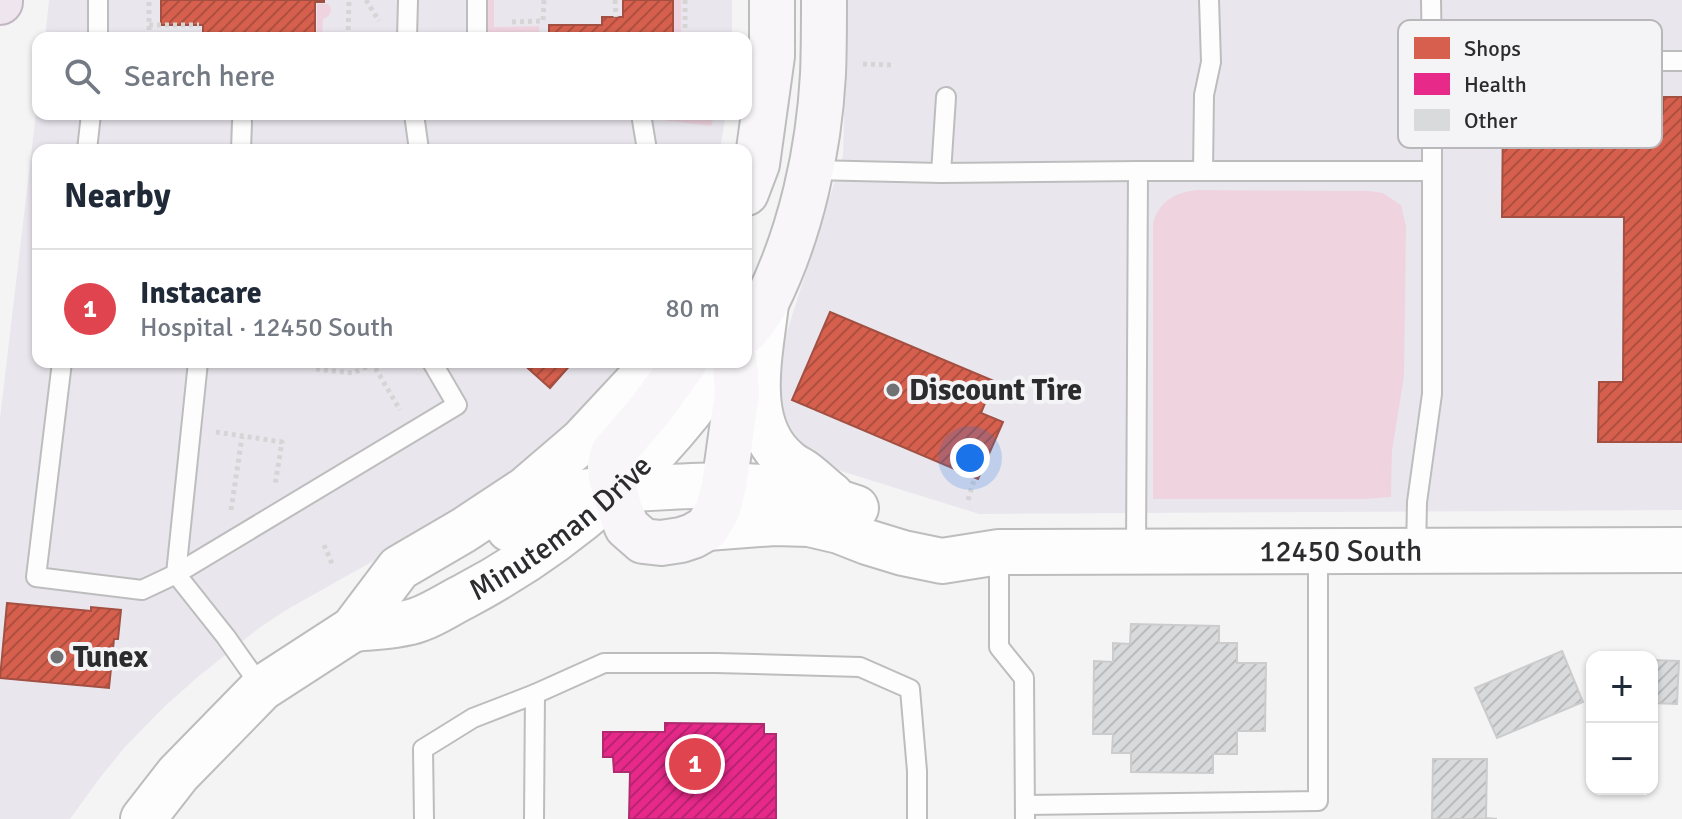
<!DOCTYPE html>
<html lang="en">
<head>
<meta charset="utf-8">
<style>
  body { margin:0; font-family:Signika,sans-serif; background:#f2f2f3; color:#1f2937 }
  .controls { position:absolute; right:24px; bottom:24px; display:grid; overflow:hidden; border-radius:16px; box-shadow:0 2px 6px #0004 }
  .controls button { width:72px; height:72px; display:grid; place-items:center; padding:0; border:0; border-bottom:2px solid #e0e1e3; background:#fff; color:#1f2937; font:40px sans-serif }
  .you { position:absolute; left:970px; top:458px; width:28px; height:28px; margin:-20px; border:6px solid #fff; border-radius:50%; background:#1a73e8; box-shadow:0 0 0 12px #1a73e833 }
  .badge { display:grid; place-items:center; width:52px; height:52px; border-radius:50%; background:#727173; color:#fff; font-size:26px; font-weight:700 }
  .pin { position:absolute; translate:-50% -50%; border:4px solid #fff; box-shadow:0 2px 8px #0006 }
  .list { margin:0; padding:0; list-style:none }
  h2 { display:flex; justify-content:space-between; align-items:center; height:104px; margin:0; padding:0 32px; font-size:34px }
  h2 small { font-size:26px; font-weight:400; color:#747a83 }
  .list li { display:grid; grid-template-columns:52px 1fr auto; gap:24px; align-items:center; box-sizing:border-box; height:120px; padding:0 32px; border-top:2px solid #e0e1e3 }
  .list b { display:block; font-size:30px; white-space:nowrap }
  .list p { margin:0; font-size:26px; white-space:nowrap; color:#747a83 }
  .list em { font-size:26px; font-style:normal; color:#747a83 }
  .icon { flex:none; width:44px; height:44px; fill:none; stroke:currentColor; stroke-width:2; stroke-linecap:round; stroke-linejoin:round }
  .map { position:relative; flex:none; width:1682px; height:819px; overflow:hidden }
  .search { position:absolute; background:#fff; box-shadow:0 2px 6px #0004; left:32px; top:32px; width:720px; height:88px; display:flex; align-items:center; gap:20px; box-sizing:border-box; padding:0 28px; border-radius:16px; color:#747a83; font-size:30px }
  .panel { position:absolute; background:#fff; box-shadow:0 2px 6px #0004; left:32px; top:144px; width:720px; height:224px; border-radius:16px }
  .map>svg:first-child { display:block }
</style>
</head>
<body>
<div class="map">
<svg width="1682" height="819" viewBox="0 0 1682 819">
  <defs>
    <pattern id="shops-hatch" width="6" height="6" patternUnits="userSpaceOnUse" patternTransform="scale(2)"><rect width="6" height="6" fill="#d6604d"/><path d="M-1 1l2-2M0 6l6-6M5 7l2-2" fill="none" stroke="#ae4f40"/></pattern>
    <pattern id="health-hatch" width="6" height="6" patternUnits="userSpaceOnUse" patternTransform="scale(2)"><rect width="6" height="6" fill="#e7298a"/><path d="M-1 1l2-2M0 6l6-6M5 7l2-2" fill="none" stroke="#bb2371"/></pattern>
    <pattern id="building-hatch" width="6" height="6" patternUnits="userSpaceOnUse" patternTransform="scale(2)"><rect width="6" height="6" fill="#d9dadb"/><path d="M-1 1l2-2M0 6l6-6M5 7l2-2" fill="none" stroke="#babbbc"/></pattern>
  </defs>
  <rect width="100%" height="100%" fill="#f4f4f5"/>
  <g fill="#e9e7ed">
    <path d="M49,0h683v38h-687z"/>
    <path d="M847,0h835v510l-703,4 -170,-53 -30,-29 -4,-67 10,-27 58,-183z"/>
    <path d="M38,96v18h688l-6,36h-682v212h595l-83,92 -159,97 -103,58 -29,19 -60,48 -34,30 -40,41 -26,32 -29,40h-70v-401z"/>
  </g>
  <g fill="#efd4e0">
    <path d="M483,0h11v27l45,-1v12h-56z"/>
    <rect x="673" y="0" width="8" height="38"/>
    <path d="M317,4h11l3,4c0,6 -2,9 -8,11l-1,19h-5z"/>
    <path d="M671,114h44l-4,12 -48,-6z"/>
    <path d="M1197,190l173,1 13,2 18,12 5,21 -2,150 -12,75 -1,46 -26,2h-212v-275c5,-22 22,-32 44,-34z"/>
  </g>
  <g fill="url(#shops-hatch)" stroke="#a35043" stroke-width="2">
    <path d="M161,0h163v2h-9v36h-112v-13h-42z"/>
    <path d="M623,0h50v38h-124v-13h53v-8h21z"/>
    <path d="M1663,97h19v345h-84l1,-60h24l1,-165h-122l1,-103h160z"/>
    <path d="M830,312l164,69 -13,32 22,9 -25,57 -186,-79z"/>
    <path d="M521,362h52l-23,26z"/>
    <path d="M7,603l84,8v-4l30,3 -3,29h-4l-5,49 -109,-10z"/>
  </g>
  <path fill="url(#health-hatch)" stroke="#af2a6e" stroke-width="2" d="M665,723l99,1v10h12v85h-147l1,-47h-16l-1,-15h-10v-25h62z"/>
  <g fill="url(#building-hatch)" stroke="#cccccd" stroke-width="2">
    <path d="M1131,624l88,2v17h18v20h29l-1,68h-28v23h-24v19l-82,-1v-19h-19l1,-19h-20l1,-73 19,1v-19l17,1z"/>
    <path d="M1562,651l21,51 -86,36 -22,-50z"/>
    <path d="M1652,660l27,1 -2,43 -25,-1z"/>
    <path d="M1433,759h54l-1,59 11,1h-65z"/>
  </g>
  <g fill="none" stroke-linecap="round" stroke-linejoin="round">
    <defs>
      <g id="service">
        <path d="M477,0v38"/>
        <path d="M1431,0l1,61h250"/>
        <path d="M98,38v-38"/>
        <path d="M407,38l1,-38"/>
        <path d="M414,114l5,36"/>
        <path d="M641,114l6,36"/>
        <path d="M87,150l4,-36"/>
        <path d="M241,150l1,-28"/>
        <path d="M811,170l130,3 197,-2h294"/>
        <path d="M1203,171l1,-76 7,-33 -2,-62"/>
        <path d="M941,173l5,-76"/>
        <path d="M62,362l-26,215 106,13 34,-16 281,-169 -25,-43"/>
        <path d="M198,362l-22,212 50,63 36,51"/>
        <path d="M1416,551l1,-49 15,-108v-333"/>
        <path d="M999,552v95l25,31 1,141"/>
        <path d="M1136,552l2,-381"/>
        <path d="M535,694l69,-31h112l144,4 50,22 7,82v48"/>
        <path d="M1025,805l293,-4v-250"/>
        <path d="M424,819l-1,-70 50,-31 62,-24 -1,125"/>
      </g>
      <g id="tertiary">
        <path d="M766,303c-5,50 -24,121 21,158 4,4 10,7 15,10 10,7 19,16 29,24"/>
        <path id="s1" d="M707,528l68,-5 34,1 30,7 28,11 36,11 39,8 57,-9 683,-2"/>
        <path d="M509,529l60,-34 20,-4c64,-2 130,-10 194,-2 24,3 50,11 73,19"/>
        <path id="s2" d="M353,629c19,-2 50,-3 67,-10 14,-5 29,-15 43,-22 103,-54 199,-137 262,-235"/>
        <path d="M143,819l35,-45 84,-86 91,-59 46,-61 65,-38 62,-41 56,-48 56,-60 14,-19"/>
      </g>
      <g id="secondary">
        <path d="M746,193l11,-29 15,-108v-56"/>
        <path d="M746,331c7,-10 16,-20 21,-30 34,-69 52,-151 56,-227 1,-24 1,-49 1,-74"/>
        <path d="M685,362l-35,48 -37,43 -3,13 1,11 9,33 7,17 16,14 18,2 20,-3 12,-4 14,-8 11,-19 6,-23 13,-93 -2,-31"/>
      </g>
      <path id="motorway" d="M0,2v-2"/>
    </defs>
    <use href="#service" stroke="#bdbdbe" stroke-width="22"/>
    <use href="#tertiary" stroke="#bdbdbe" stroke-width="48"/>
    <use href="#secondary" stroke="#bdbdbe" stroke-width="48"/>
    <use href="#motorway" stroke="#c2b7c3" stroke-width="48"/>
    <g stroke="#d6d5d6" stroke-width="5" stroke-dasharray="4 4" stroke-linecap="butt">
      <path d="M366,0l13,21"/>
      <path d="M615,0l1,17"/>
      <path d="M685,0v38"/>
      <path d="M512,22l31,-1 1,-21"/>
      <path d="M149,25h50"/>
      <path d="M149,38v-38"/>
      <path d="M348,38l1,-38"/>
      <path d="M863,64l29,1"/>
      <path d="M1517,110h146"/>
      <path d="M315,362v7l38,4 20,-9 27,46"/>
      <path d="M216,432l66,10 -7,43"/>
      <path d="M968,500l6,-20"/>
      <path d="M231,510l11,-73"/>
      <path d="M324,545l9,21"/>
    </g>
    <use href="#service" stroke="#fdfdfe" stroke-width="18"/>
    <use href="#tertiary" stroke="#fdfdfe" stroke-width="44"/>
    <use href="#secondary" stroke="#f9f6f9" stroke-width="44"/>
    <use href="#motorway" stroke="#efe5ef" stroke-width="44"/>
  </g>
  <g fill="#727173" stroke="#f4f3f6" stroke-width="3">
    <circle cx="893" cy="390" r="8"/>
    <circle cx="57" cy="657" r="8"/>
  </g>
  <g text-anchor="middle" stroke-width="8" stroke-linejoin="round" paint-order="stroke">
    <g font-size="30" font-weight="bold" fill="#2c2b2d" stroke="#f4f3f6" text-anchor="start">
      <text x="909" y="400">Discount Tire</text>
      <text x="73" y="667">Tunex</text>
    </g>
    <g font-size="30" fill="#2c2b2d" stroke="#f4f3f6">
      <text dy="10" stroke="none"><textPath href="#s2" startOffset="236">Minuteman Drive</textPath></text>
      <text dy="10" stroke="none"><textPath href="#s1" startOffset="640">12450 South</textPath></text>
    </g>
  </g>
  <rect x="1398" y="20" width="264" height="128" rx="12" fill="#f4f3f6" stroke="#b8b7ba" stroke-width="2"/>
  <rect x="1414" y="37" width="36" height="22" fill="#d6604d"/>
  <rect x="1414" y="73" width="36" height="22" fill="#e7298a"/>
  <rect x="1414" y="109" width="36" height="22" fill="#d9dadb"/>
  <g font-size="22" fill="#2c2b2d">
    <text x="1464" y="56">Shops</text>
    <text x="1464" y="92">Health</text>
    <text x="1464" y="128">Other</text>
  </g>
</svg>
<div class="controls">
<button>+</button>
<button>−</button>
</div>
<div class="you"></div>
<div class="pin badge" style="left:695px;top:764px;background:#e0444e">1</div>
<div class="search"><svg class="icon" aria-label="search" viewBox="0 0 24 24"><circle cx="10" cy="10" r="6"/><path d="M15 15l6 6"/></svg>Search here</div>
<section class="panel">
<h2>Nearby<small></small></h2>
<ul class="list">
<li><span class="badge" style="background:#e0444e">1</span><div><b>Instacare</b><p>Hospital · 12450 South</p></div><em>80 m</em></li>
</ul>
</section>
</div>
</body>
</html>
